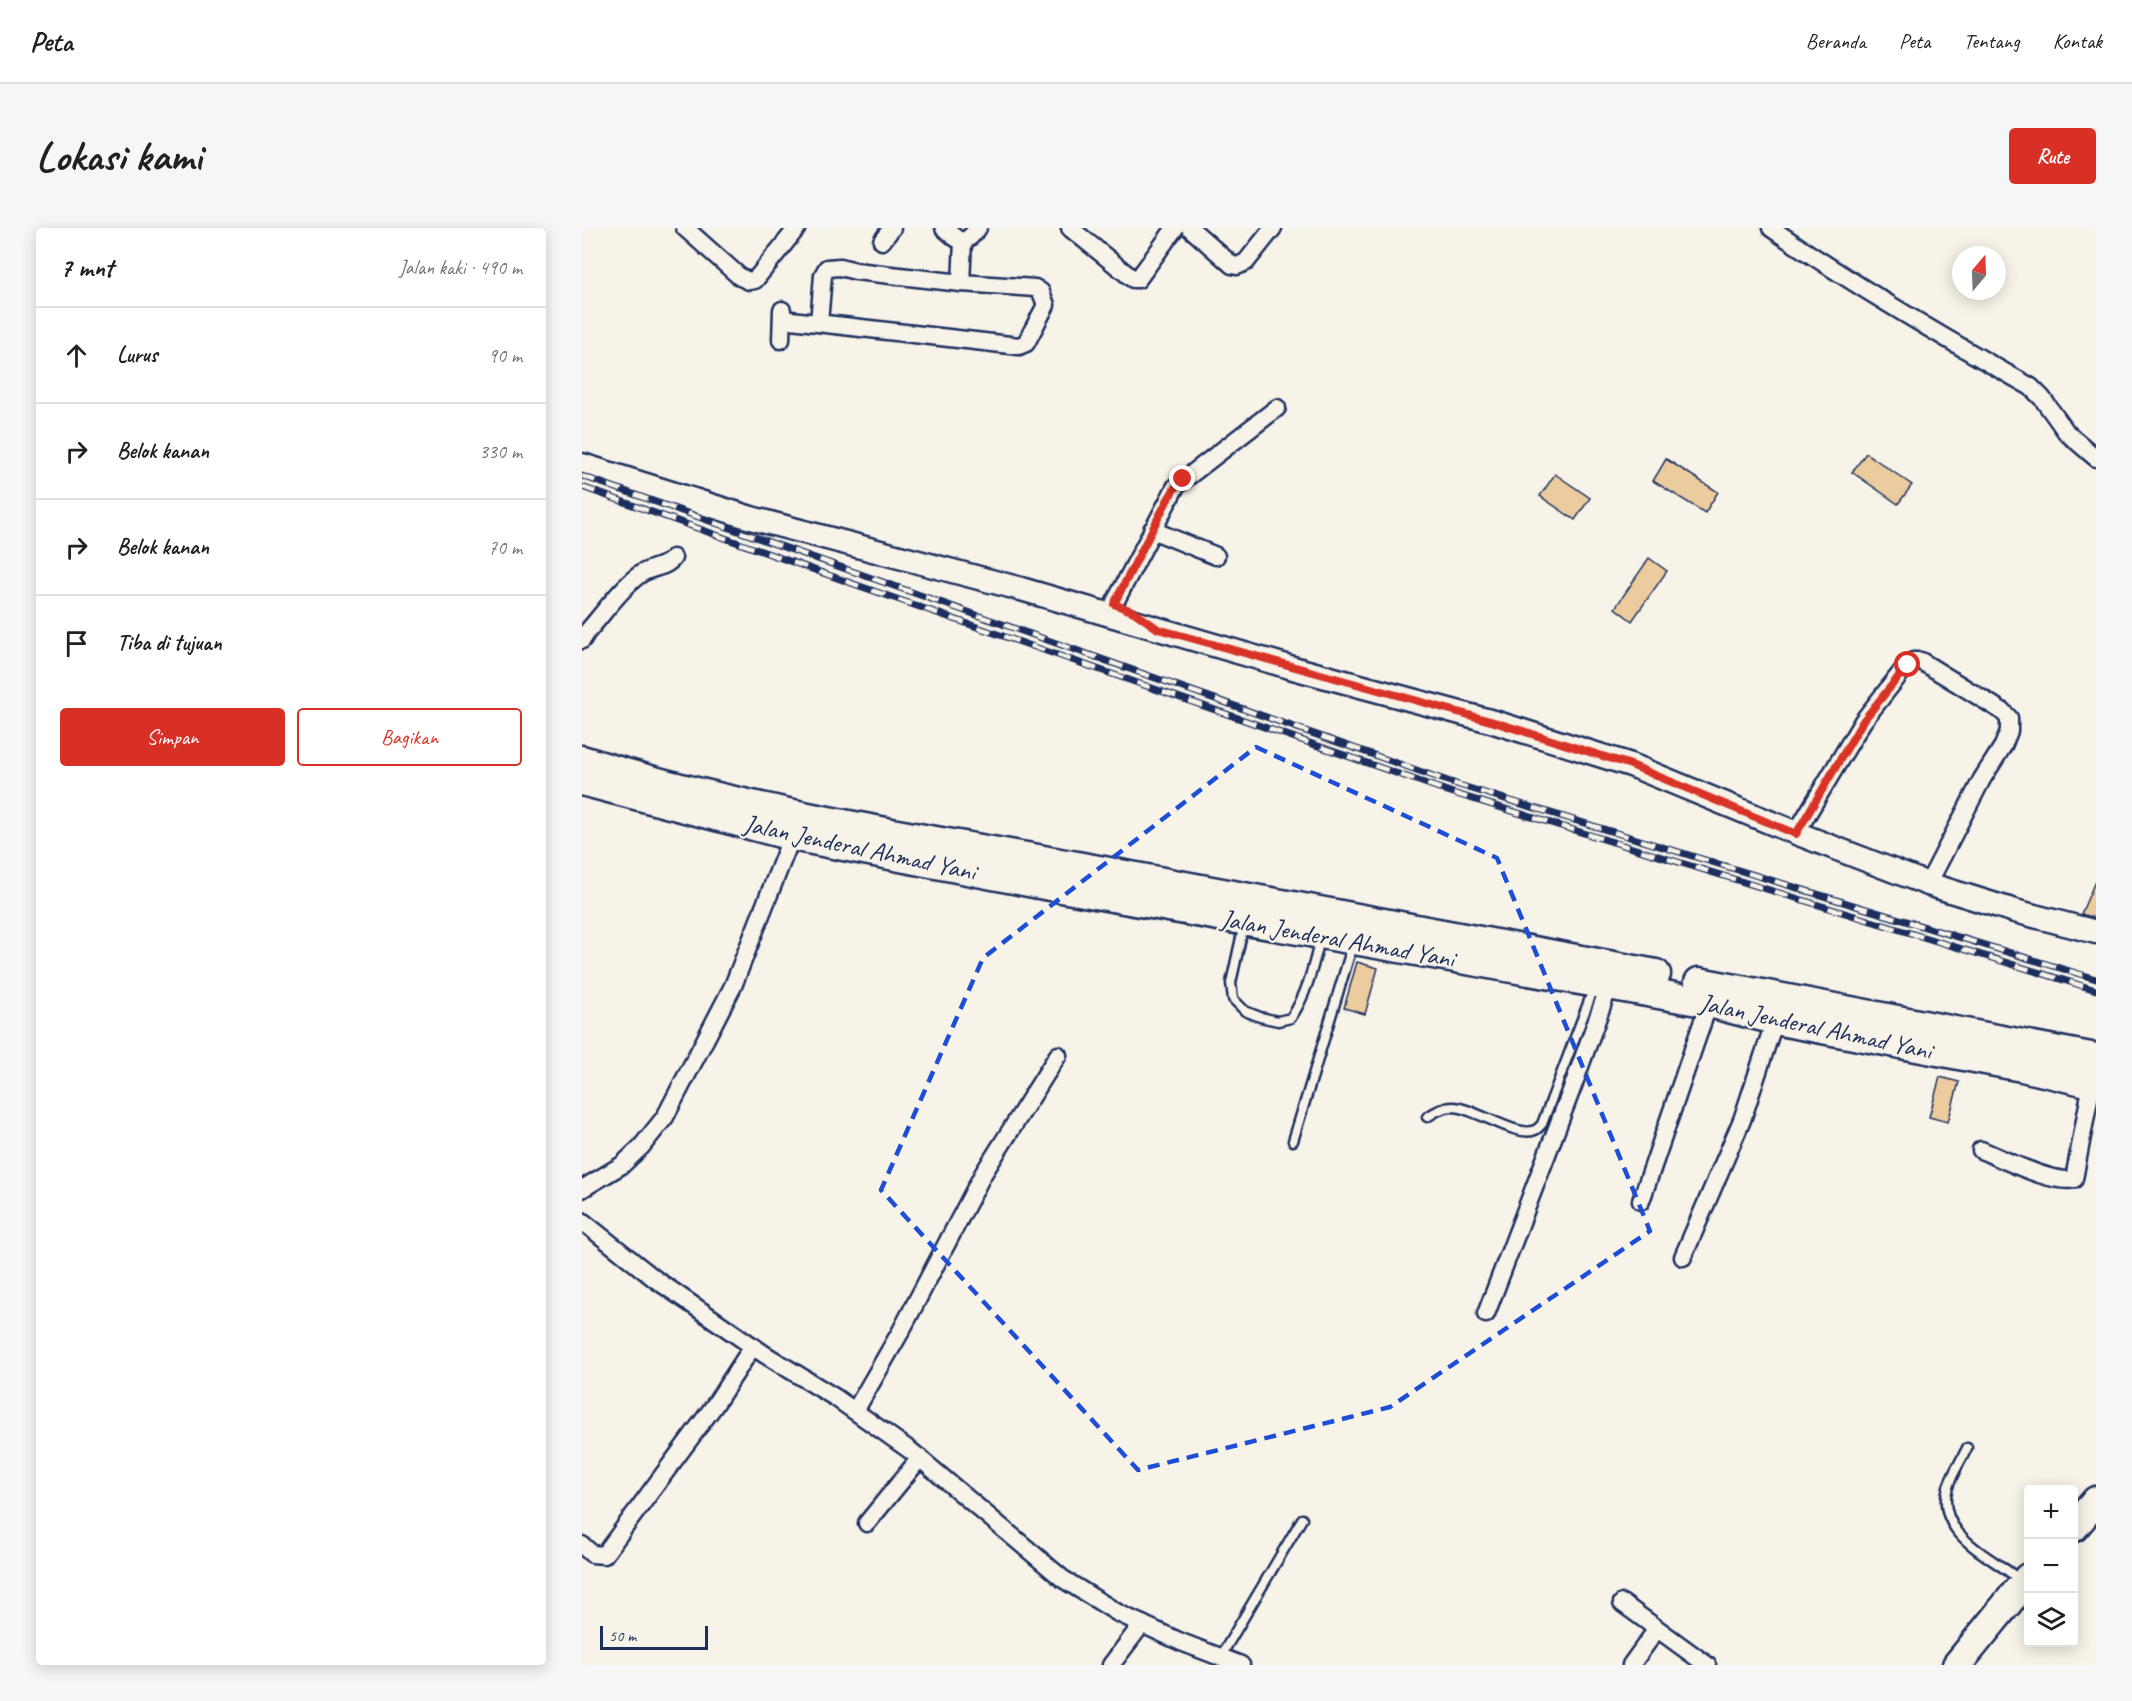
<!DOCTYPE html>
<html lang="id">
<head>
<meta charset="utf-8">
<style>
  body { margin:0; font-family:Caveat,sans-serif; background:#f6f6f6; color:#202124 }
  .controls { position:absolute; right:18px; bottom:18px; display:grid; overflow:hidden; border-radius:6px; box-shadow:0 3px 15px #0003 }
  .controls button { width:54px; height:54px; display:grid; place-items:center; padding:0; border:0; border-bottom:2px solid #e0e0e0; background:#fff; color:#202124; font:30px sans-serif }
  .compass { position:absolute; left:1370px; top:18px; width:54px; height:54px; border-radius:50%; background:#fff; box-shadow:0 3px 15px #0003; rotate:19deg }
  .scale { position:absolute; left:18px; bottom:15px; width:108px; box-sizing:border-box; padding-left:6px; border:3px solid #1b2f5e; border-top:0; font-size:16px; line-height:21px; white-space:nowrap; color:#1b2f5e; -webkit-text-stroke:4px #f7f3e8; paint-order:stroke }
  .stop { position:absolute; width:18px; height:18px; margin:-14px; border:4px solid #d93025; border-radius:50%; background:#fff }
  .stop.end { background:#d93025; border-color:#fff; box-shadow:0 2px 6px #0008 }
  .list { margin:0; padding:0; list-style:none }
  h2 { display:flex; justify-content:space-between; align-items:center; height:78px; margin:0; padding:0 24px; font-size:26px }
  h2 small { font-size:20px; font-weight:400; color:#757577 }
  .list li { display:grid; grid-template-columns:39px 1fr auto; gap:18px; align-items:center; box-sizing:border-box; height:96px; padding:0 24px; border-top:2px solid #e0e0e0 }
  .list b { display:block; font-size:22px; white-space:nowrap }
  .list em { font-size:20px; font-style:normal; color:#757577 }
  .actions { display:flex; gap:12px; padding:18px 24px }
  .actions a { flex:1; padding:14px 0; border:2px solid #d93025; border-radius:6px; text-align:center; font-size:21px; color:#d93025 }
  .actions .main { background:#d93025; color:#fff }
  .icon { flex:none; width:33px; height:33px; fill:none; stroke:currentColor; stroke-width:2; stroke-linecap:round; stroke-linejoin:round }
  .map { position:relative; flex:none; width:1514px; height:1437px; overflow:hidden; border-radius:6px }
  header { display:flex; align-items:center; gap:36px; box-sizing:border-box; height:84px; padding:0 30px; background:#fff; border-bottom:2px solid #e0e0e0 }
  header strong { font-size:28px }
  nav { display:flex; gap:33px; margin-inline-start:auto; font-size:21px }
  .intro { display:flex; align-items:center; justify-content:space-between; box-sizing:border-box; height:144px; padding:0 36px }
  h1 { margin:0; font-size:42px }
  .button { padding:15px 27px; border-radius:6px; background:#d93025; color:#fff; font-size:21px; font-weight:700 }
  main { display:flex; gap:36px; padding:0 36px }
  aside { flex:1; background:#fff; border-radius:6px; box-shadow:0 3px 15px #0003 }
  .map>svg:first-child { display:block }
</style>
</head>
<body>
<header>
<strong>Peta</strong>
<nav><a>Beranda</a><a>Peta</a><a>Tentang</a><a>Kontak</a></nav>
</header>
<div class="intro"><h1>Lokasi kami</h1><a class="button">Rute</a></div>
<main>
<aside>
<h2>7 mnt<small>Jalan kaki · 490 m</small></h2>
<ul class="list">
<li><svg class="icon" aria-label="ahead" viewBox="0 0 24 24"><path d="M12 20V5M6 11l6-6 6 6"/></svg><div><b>Lurus</b></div><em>90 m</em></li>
<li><svg class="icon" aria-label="right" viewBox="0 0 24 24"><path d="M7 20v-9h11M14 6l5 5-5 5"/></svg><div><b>Belok kanan</b></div><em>330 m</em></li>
<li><svg class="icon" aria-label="right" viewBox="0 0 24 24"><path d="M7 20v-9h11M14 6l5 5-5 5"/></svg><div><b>Belok kanan</b></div><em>70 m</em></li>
<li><svg class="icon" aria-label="arrive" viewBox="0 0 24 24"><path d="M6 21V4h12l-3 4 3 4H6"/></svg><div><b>Tiba di tujuan</b></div></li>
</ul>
<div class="actions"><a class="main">Simpan</a><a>Bagikan</a></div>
</aside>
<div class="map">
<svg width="1514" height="1437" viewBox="0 0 1514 1437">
  <rect width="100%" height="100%" fill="#f7f3e8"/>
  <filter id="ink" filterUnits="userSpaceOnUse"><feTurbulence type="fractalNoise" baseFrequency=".0167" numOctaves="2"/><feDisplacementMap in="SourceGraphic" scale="12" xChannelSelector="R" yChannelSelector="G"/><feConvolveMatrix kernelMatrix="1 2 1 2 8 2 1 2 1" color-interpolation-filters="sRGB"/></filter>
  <g filter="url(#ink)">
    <g fill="#eccb9e" stroke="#1b2f5e" stroke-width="1.5">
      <path d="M1284,225l46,32 -14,19 -46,-32z"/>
      <path d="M1084,231l52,33 -13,21 -52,-32z"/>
      <path d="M973,246l35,24 -15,22 -35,-24z"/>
      <path d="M1067,330l18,13 -35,50 -17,-13z"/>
      <path d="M1514,651v39l-15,-4z"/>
      <path d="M775,734l21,6 -13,46 -21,-6z"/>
      <path d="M1358,849l19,5 -11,40 -19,-5z"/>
    </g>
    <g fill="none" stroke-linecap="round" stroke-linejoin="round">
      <defs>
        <g id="lane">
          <path d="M662,696l-13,59 2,16 12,12 15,6 18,4 13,-3c16,-24 22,-51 29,-79"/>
          <path d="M845,889c8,-5 16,-10 26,-10 20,0 66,32 82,23 3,-1 5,-4 7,-6l48,-126 2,-13"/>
          <path d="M711,913l60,-197"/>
          <path d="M1385,1220c-6,13 -15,26 -19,39 -14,47 43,69 72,93"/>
          <path d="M639,1428l81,-137"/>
        </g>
        <g id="street">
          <path d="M103,0l55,49 9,4 6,-1 42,-52"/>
          <path d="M362,0c16,14 19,19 34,0"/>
          <path d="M488,0l63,51h5l37,-51"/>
          <path d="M608,0l42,37 5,1 9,-4 27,-34"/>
          <path d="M1189,0c84,58 171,109 260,159l11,11 25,35 29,25"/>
          <path d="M300,13l10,-13"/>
          <path d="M379,55l2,-42"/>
          <path d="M200,91l237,27 7,-3 20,-38 -5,-13 -6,-4 -74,-5 -105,-12 -16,-4 -13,1 -4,7 -4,48"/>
          <path d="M199,112l1,-30"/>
          <path d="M570,302l64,26"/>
          <path d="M532,376l62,-118 101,-78"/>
          <path d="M0,412l5,-8c15,-17 35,-45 52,-57 10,-8 27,-7 34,-17"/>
          <path d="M1214,605l67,-112 44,-56 6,-4h8l81,50 7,7v13l-6,15 -21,33 -54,105"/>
          <path d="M1399,922c20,8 73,35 93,29l18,-96"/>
          <path d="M0,961l40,-24 19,-18 24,-30 68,-131 59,-150"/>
          <path d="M1059,973l68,-198"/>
          <path d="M0,993l73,58 109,75 72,44 75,53 152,128 55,34 63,29 60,23"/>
          <path d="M1101,1029l59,-137 33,-100"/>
          <path d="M904,1086l87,-228 36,-100"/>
          <path d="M273,1183l46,-80 82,-157 75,-119"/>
          <path d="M285,1295l53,-65"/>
          <path d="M0,1317l10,9 12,1 110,-149 39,-60"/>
          <path d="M1040,1375l85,62"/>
          <path d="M529,1437l31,-41"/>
          <path d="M1049,1437l26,-36"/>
        </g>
        <path id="secondary" d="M0,237l169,53 270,71 272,79 201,54 137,43 165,68 132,51 87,27 81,21"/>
        <g id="highway">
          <path d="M0,532c161,51 329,76 495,106 193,35 386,72 579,108"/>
          <path d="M0,553l210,55 247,48 670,119 66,17 247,47 74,17"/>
          <path d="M1117,754l397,76"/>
          <path d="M1492,1299l22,-26"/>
          <path d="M1375,1437l71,-87"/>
        </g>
      </defs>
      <use href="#lane" stroke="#1b2f5e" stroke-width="13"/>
      <use href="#street" stroke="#1b2f5e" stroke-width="21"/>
      <use href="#secondary" stroke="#1b2f5e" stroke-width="27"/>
      <use href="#highway" stroke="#1b2f5e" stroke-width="33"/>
      <use href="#lane" stroke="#f7f3e8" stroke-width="8"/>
      <use href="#street" stroke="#f7f3e8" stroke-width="16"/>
      <use href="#secondary" stroke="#f7f3e8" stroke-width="22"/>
      <use href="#highway" stroke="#f7f3e8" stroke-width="28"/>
      <defs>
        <g id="rail">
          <path d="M0,248l877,309 637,194"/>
          <path d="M0,259l269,96 602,210 643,197"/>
        </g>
      </defs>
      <use href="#rail" stroke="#1b2f5e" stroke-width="7"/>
      <use href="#rail" stroke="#f7f3e8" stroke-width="4.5" stroke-dasharray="14" stroke-linecap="butt"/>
    </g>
  </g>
  <g fill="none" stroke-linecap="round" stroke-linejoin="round" filter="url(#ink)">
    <path stroke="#d93025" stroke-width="8" d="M601,251l-7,7 -9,15 -53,103 20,8 24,17 336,93 137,43 165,69 67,-113 45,-56"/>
  </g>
  <path fill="none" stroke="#1d4ed8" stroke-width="4.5" stroke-dasharray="12 8" stroke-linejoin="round" d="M674,519l241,111 153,373 -260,176 -252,63 -257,-280 102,-232z"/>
  <g text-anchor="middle" stroke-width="4.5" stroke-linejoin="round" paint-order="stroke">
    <g font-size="26" fill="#1b2f5e" stroke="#f7f3e8">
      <text transform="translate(278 619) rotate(12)" y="9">Jalan Jenderal Ahmad Yani</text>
      <text transform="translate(756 710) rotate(10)" y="9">Jalan Jenderal Ahmad Yani</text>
      <text transform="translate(1234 798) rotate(12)" y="9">Jalan Jenderal Ahmad Yani</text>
    </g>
  </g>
</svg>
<div class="controls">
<button>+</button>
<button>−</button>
<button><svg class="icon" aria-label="layers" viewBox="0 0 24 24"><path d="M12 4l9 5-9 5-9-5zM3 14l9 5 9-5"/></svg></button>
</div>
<svg class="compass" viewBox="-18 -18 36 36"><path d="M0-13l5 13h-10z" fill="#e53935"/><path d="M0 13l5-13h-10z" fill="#757577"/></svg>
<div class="scale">50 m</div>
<div class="stop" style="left:1326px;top:437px"></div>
<div class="stop end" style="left:601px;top:251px"></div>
</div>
</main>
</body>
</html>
